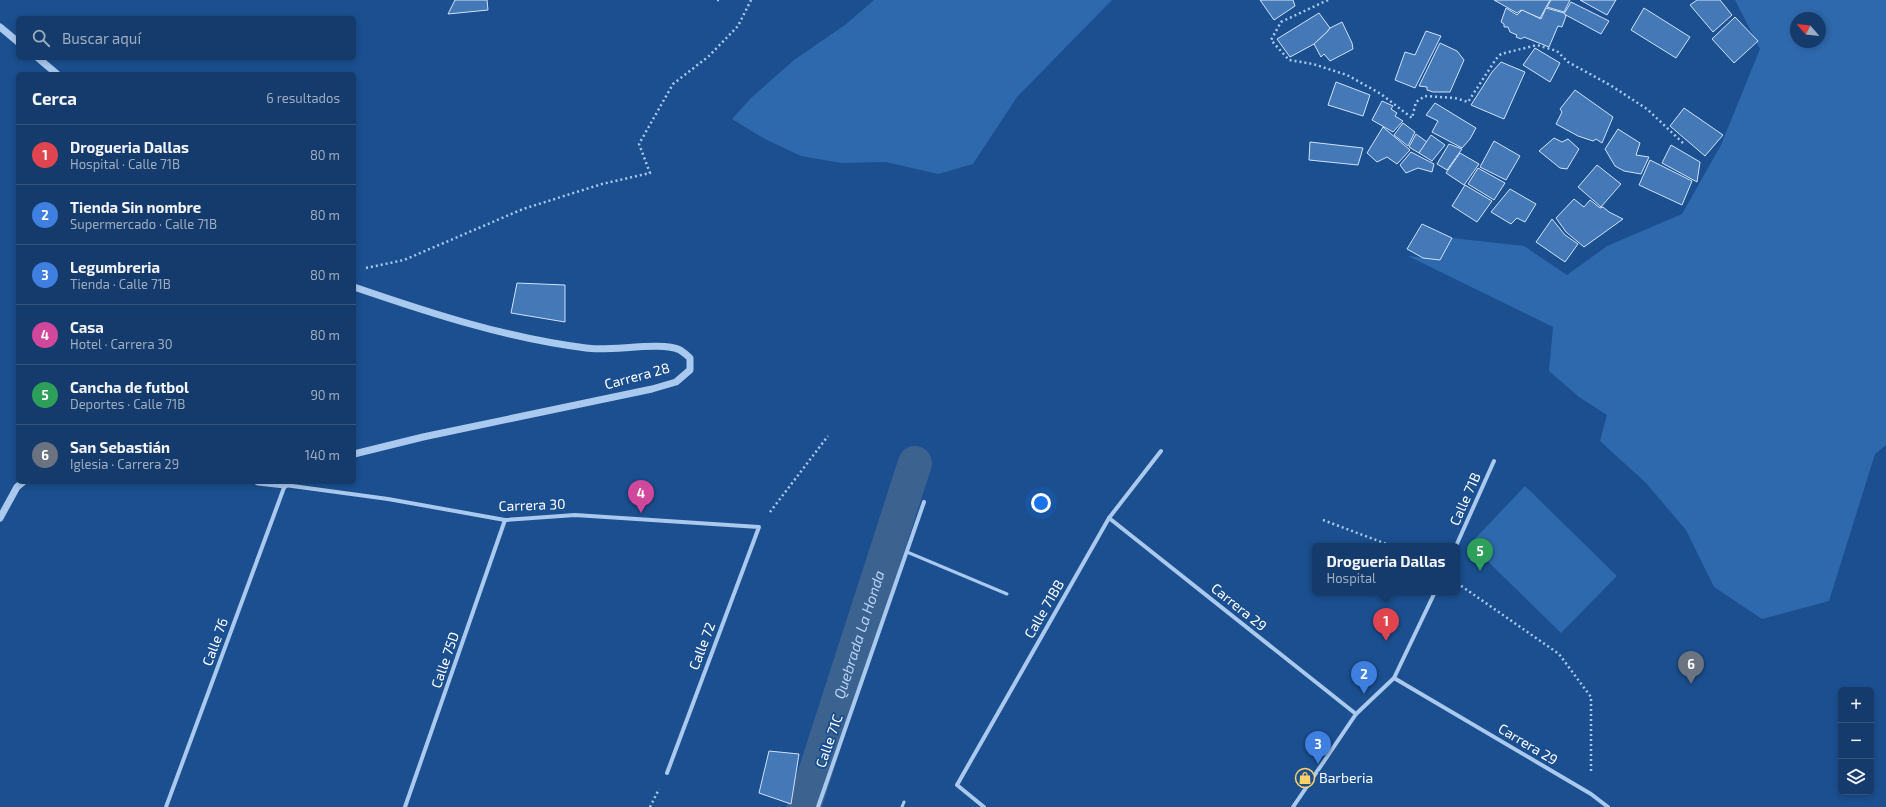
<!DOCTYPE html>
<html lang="es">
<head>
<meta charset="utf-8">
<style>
  body { margin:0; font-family:"Exo 2",sans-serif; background:#1d4271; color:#f1f3f6 }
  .controls { position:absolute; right:12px; bottom:12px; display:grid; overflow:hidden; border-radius:6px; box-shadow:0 2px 6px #0003 }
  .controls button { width:36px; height:36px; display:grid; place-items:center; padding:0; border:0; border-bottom:1px solid #33557e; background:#143b6b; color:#f1f3f6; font:20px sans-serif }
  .compass { position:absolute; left:1790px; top:12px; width:36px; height:36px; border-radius:50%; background:#143b6b; box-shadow:0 2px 6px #0003; rotate:298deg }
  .you { position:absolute; left:1041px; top:503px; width:14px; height:14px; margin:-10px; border:3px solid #fff; border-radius:50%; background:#1a73e8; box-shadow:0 0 0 6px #1a73e833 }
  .badge { display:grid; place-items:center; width:26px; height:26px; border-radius:50%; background:#bca0f2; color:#fff; font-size:13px; font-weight:700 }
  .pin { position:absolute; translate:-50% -33px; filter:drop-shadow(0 1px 2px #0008) }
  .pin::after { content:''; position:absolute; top:21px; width:14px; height:12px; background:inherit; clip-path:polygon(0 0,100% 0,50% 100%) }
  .popup { position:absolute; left:1312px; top:543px; width:148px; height:52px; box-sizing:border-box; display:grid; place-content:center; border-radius:6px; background:#143b6b; filter:drop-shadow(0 1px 3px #0005); font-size:13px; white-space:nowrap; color:#9dadc1 }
  .popup b { font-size:15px; color:#f1f3f6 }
  .popup::after { content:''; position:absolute; left:50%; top:100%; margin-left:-8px; border:8px solid transparent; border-top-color:#143b6b }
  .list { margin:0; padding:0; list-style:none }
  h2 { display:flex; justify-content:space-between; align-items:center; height:52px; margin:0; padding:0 16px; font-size:17px }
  h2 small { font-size:13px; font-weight:400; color:#9dadc1 }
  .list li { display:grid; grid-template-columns:26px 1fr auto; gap:12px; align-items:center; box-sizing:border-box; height:60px; padding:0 16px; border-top:1px solid #33557e }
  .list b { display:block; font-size:15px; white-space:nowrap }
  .list p { margin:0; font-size:13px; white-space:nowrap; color:#9dadc1 }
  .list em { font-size:13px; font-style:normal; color:#9dadc1 }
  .icon { flex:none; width:22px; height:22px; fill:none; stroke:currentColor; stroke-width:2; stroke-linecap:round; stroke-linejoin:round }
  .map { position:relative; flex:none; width:1886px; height:807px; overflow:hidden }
  .search { position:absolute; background:#143b6b; box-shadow:0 2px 6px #0003; left:16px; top:16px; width:340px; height:44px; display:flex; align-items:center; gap:10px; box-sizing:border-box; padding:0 14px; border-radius:6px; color:#9dadc1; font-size:15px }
  .panel { position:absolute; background:#143b6b; box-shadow:0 2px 6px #0003; left:16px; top:72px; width:340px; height:412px; border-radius:6px }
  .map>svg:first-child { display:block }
</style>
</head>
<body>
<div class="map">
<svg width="1886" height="807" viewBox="0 0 1886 807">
  <rect width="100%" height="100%" fill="#1b4f8f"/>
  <g fill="#2e69ad" fill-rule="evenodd">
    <path d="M874,0h238l-95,97 -44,67 -35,10 -52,-12 -45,1 -40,-7 -36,-17 -33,-20 19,-21 43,-38 51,-35z"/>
    <path d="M1735,0h151v445l-11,9 -46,147 -67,18 -48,-32 -28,-57 -40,-47 -46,-42 7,-26 -28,-18 -30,-26 4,-44 -145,-71 32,4 12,-22 72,8 43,29 40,-29 75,-32 39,-69 39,-96zM1796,18h24v24h-24z"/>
    <path d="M1525,486l92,90 -56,57 -91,-89z"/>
  </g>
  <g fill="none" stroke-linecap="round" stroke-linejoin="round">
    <path stroke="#3c6290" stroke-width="34" id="s1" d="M804,807l111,-344"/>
  </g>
  <g fill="#4478b7" stroke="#cfe3fa">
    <path d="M455,0h32l1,10 -40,4z"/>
    <path d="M1260,0h33l2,6 -21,14z"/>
    <path d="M1494,0h56l-10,18 -19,-8 -4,3z"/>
    <path d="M1551,0h19l-6,12 -17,-5z"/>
    <path d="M1580,0h36l-9,15z"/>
    <path d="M1697,0h23l12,15 -19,17 -23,-27z"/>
    <path d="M1571,2l38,19 -8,13 -37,-20z"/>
    <path d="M1506,8l11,7 5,-5 19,9 5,-11 18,5 2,3 -4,11 -4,-1 -9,21 -25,-10 -3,2 -5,-2 1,-2 -7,-3 -2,-5h-4v-3l-3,-2z"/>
    <path d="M1644,8l46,29 -14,21 -45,-28z"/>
    <path d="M1319,13l11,15 -3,4 -13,12 -24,13 -13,-18z"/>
    <path d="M1735,17l23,24 -24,22 -22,-24z"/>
    <path d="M1342,22l10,21 1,6 -23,12 -6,-7 -3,3 -7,-13 13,-12 3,-4z"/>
    <path d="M1426,31l15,5 -26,52 -20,-8 10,-28 10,3z"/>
    <path d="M1440,43l17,8 7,9 -14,32h-17l-6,-2v-3l-8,-1z"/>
    <path d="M1535,48l25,15 -10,19 -27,-17z"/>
    <path d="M1501,62l24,10 -21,47 -33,-14 21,-33z"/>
    <path d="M1336,82l34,13 -7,21 -35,-11z"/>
    <path d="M1575,90l38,27 -11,26 -6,-4 -3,2 -15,-5 -22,-12 6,-12 -2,-3z"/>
    <path d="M1382,101l11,5 -2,3 6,4 -2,3 8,5 -10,11 -21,-12z"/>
    <path d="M1435,103l41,25 -6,11 -8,9 -30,-16 6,-11 -12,-6z"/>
    <path d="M1684,108l39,27 -18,21 -35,-30z"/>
    <path d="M1403,123l12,9 -7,14 -14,-11z"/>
    <path d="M1383,127l27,23 -13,14 -10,-7 -10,5 -10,-9z"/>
    <path d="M1618,129l22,14 -4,12 13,2 -8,17 -17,-3 -9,-5 -10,-17z"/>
    <path d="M1416,134l11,8 -8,11 -10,-6z"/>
    <path d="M1431,135l14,10 -13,16 -13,-8z"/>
    <path d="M1554,138l8,4 6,-3 11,10 -12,20 -7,-1 -21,-17z"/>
    <path d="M1494,141l26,15 -14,24 -26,-13z"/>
    <path d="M1310,142l53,6 -5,17 -49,-5z"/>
    <path d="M1449,144l13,5 -15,21 -10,-6z"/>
    <path d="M1671,145l29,17 -3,20 -35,-19z"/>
    <path d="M1411,152l23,12 -2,8 -14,-4 -12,5 -6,-8z"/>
    <path d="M1460,153l19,11 -15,21 -18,-12z"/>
    <path d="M1650,160l42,21 -10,24 -43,-20z"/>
    <path d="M1597,165l24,19 -20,23 -23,-20z"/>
    <path d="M1478,168l27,15 -11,17 -26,-16z"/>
    <path d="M1465,185l27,16 -15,21 -25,-16z"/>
    <path d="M1510,189l26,15 -11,18 -8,-4 -6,6 -20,-12z"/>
    <path d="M1574,199l10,8 6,-7 10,8 3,-1 6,5 14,7 -39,28 -18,-15 -10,-14z"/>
    <path d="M1552,219l13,16 13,9 -13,18 -29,-20z"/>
    <path d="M1422,224l30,14 -12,22 -17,-2 -16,-9z"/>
    <path d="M517,283l48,2v37l-54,-9z"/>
    <path d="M769,751l30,3 -8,50 -32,-11z"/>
  </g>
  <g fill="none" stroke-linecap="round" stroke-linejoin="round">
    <g stroke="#a9c9ee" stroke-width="2.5" stroke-dasharray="2 3" stroke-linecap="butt">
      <path d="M717,0h2"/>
      <path d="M1328,0l-47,22 -10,18 18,20 24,4 34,11 34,19 31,24 4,-16 9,-6 30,2 13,4 28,-43 5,-5 36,-9 20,6 11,11 42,23 37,24 36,34"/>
      <path d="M366,268l38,-8 119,-51 79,-25 48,-11 -11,-29 34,-60 36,-28 29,-30 13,-26"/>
      <path d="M770,512l58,-76"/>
      <path d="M1323,520l69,26"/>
      <path d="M1457,583l102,71 32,43v75"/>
      <path d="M650,807l9,-18"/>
    </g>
    <g stroke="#a9c9ee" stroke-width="3">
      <path d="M907,552l100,42"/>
      <path d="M902,807l2,-5"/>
    </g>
    <g stroke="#a9c9ee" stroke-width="4">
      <path d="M1109,518l247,196"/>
      <path d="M1456,546l38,-85"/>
      <path d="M1394,678l197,116 17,13"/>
      <path d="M166,807l119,-322 103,14 117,21 70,-5 184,12 -92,246"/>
      <path d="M405,807l100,-287"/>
      <path d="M818,807l106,-305"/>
      <path d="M984,807l-27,-22 152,-267 52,-67"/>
      <path d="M1293,807l63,-93 38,-36 41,-86"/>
    </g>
    <g stroke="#a9c9ee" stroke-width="7">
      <path d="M0,27l18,15"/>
      <path d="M38,58l19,16"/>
      <path d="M354,287c76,26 152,51 232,61 23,4 75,-7 94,2 3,2 7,5 10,8v12l-14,12 -24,7 -229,48 -69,17"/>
      <path d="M258,482l27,3 5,-3"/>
      <path d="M0,518l17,-31 6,-5"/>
    </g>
  </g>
  <defs>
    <symbol id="shop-ring" viewBox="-11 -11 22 22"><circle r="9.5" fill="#1b4f8f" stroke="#ffd166" stroke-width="1.5"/><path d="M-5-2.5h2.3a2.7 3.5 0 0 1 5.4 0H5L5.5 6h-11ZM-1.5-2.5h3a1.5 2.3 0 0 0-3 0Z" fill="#ffd166"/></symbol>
  </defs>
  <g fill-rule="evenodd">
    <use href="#shop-ring" x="1294" y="767" width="22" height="22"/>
  </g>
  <g text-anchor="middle" stroke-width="4" stroke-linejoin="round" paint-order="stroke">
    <g font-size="14" fill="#fff" stroke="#1b4f8f">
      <text transform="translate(637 376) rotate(-15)" y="5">Carrera 28</text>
      <text transform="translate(1465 499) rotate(-66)" y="5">Calle 71B</text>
      <text transform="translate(532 505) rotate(-2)" y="5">Carrera 30</text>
      <text transform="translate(1239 607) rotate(39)" y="5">Carrera 29</text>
      <text transform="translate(1044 609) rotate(-60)" y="5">Calle 71BB</text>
      <text transform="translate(215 642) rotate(-70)" y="5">Calle 76</text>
      <text transform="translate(702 646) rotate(-69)" y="5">Calle 72</text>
      <text transform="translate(445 660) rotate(-71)" y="5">Calle 75D</text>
      <text transform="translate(829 741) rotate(-71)" y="5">Calle 71C</text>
      <text transform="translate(1528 744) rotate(31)" y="5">Carrera 29</text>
    </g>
    <g font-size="14" fill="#fff" stroke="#1b4f8f" text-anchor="start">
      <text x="1319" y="783">Barberia</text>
    </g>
    <g font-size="15" font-style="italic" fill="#b5d3f5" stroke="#1b4f8f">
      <text dy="5" stroke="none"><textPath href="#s1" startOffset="181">Quebrada La Honda</textPath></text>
    </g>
  </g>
</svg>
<div class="controls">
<button>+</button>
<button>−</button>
<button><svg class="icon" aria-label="layers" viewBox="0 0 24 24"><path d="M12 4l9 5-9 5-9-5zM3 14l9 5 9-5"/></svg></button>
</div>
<svg class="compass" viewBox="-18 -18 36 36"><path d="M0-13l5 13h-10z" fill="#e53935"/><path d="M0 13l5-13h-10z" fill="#9dadc1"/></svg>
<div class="you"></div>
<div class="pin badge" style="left:1386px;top:641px;background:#e0444e">1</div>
<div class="popup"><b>Drogueria Dallas</b>Hospital</div>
<div class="pin badge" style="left:1364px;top:694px;background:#3f7fe0">2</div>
<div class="pin badge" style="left:1318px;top:764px;background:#3f7fe0">3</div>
<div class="pin badge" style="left:641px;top:513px;background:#d1479c">4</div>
<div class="pin badge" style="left:1480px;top:571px;background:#2e9e5b">5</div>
<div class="pin badge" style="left:1691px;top:684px;background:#6b7280">6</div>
<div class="search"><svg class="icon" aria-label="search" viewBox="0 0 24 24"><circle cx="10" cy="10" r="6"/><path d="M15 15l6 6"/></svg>Buscar aquí</div>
<section class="panel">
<h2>Cerca<small>6 resultados</small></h2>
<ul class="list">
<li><span class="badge" style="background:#e0444e">1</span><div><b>Drogueria Dallas</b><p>Hospital · Calle 71B</p></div><em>80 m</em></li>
<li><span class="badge" style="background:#3f7fe0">2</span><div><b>Tienda Sin nombre</b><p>Supermercado · Calle 71B</p></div><em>80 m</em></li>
<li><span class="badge" style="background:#3f7fe0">3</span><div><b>Legumbreria</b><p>Tienda · Calle 71B</p></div><em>80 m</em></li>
<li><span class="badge" style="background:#d1479c">4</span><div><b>Casa</b><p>Hotel · Carrera 30</p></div><em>80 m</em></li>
<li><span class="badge" style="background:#2e9e5b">5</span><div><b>Cancha de futbol</b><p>Deportes · Calle 71B</p></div><em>90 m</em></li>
<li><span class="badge" style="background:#6b7280">6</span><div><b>San Sebastián</b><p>Iglesia · Carrera 29</p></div><em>140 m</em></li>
</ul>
</section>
</div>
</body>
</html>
